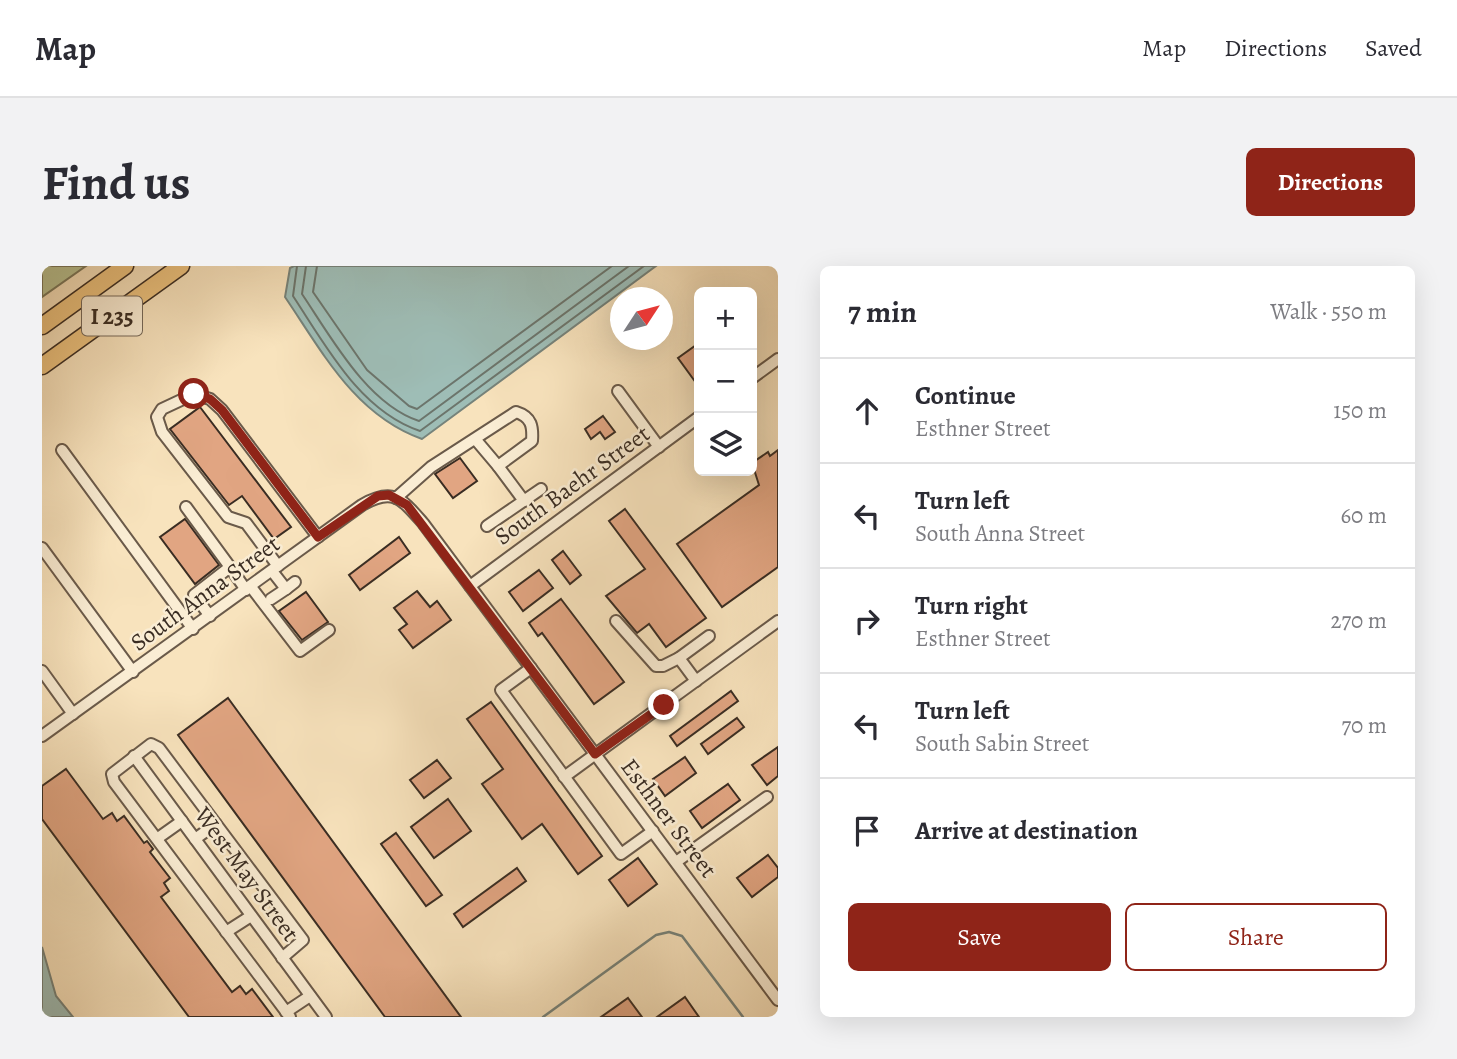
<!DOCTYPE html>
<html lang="en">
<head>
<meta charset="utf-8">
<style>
  body { margin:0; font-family:Alegreya,serif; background:#f2f2f3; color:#2b2b33 }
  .controls { position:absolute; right:21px; top:21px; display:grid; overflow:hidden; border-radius:10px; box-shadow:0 7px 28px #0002 }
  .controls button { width:63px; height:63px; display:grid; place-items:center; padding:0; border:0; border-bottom:2px solid #e1e1e2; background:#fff; color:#2b2b33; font:35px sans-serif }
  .compass { position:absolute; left:568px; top:21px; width:63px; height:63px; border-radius:50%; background:#fff; box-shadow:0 7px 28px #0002; rotate:54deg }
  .stop { position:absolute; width:21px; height:21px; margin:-16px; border:5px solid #8f2418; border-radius:50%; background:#fff }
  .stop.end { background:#8f2418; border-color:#fff; box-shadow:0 2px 7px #0008 }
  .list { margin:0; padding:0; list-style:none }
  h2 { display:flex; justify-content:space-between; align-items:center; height:91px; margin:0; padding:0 28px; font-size:30px }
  h2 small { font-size:23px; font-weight:400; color:#7c7c81 }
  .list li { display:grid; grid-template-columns:46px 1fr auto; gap:21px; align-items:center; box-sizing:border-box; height:105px; padding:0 28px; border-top:2px solid #e1e1e2 }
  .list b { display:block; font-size:26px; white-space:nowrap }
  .list p { margin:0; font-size:23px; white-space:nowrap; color:#7c7c81 }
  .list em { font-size:23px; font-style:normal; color:#7c7c81 }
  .actions { display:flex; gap:14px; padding:21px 28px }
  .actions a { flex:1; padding:16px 0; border:2px solid #8f2418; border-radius:10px; text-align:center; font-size:24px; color:#8f2418 }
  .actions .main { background:#8f2418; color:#fff }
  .icon { flex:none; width:38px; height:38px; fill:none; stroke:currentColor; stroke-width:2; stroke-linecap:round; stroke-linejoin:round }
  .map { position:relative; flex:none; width:736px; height:751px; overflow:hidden; border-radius:10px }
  header { display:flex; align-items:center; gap:42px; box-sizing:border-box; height:98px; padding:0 35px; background:#fff; border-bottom:2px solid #e1e1e2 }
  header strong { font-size:33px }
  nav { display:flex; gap:38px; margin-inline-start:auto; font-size:24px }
  .intro { display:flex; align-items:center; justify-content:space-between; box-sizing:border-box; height:168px; padding:0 42px }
  h1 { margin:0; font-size:49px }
  .button { padding:18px 32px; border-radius:10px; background:#8f2418; color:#fff; font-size:24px; font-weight:700 }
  main { display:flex; gap:42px; padding:0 42px }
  aside { flex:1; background:#fff; border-radius:10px; box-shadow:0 7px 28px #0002 }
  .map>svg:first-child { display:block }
</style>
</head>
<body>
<header>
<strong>Map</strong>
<nav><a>Map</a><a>Directions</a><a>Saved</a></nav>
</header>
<div class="intro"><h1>Find us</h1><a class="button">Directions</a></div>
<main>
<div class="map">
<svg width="736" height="751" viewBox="0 0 736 751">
  <rect width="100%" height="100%" fill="#f8e3bd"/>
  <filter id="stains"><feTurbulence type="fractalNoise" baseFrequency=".00286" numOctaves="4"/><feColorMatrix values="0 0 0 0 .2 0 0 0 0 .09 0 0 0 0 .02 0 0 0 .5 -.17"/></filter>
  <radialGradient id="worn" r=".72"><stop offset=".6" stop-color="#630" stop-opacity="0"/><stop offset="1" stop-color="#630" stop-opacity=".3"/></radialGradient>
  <path fill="#b9c494" stroke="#7a785c" stroke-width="2" d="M0,0h44l-44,31z"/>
  <g fill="#9ebdb6" stroke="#76837b" stroke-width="2">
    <path d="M252,0h362l-234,173c-67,-24 -99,-86 -137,-142l5,-29z"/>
    <path d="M0,681l14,49 17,21h-31z"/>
  </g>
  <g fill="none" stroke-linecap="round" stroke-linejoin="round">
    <g stroke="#6c756c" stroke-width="2">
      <path d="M255,0l-4,30c33,50 67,115 127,135l224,-165"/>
      <path d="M264,0l-4,28c29,43 65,110 117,127l210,-155"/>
      <path d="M275,0l-4,26 54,78 42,36 8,3 195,-143"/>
    </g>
    <path stroke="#76837b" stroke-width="2.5" d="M501,751l113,-82 13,-3 13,4 61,81"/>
  </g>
  <g fill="#e1a582" stroke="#3a2d23" stroke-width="2">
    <path d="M657,77v44l-21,-29z"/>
    <path d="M158,141l91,120 -17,12 -32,-43 -13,9 -59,-76z"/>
    <path d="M561,150l12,16 -10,7 -5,-7 -9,7 -6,-10z"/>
    <path d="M736,184v117l-56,40 -45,-63 82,-59 -7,-22 16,-11 2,4z"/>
    <path d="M418,192l17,23 -24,17 -18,-24z"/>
    <path d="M583,243l81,109 -40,29 -17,-23 -12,9 -31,-37 39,-27 -36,-48z"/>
    <path d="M143,253l34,46 -24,19 -35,-47z"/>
    <path d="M357,271l11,16 -50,37 -11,-15z"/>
    <path d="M521,285l18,24 -11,9 -18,-24z"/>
    <path d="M497,304l14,18 -30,23 -14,-19z"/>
    <path d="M375,325l13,16 7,-6 14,19 -38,28 -14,-18 8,-6 -13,-16z"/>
    <path d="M264,326l22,30 -26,18 -23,-29z"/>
    <path d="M519,333l63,83 -30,22 -52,-71 -4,3 -9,-13z"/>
    <path d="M689,425l7,10 -61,45 -7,-10z"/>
    <path d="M186,432l233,319h-76l-207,-282z"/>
    <path d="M449,436l111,154 -24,18 -36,-50 -20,15 -40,-55 21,-15 -36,-50z"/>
    <path d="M695,452l7,9 -36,27 -7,-10z"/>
    <path d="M736,481v29l-11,9 -15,-20z"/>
    <path d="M643,491l11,16 -31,23 -12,-17z"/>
    <path d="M395,494l14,18 -27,20 -14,-18z"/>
    <path d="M24,503l37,50 9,-6 5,8 7,-5 20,27 3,-2 6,8 -3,3 20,26 -6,5 5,8 -8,6 71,95 8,-6 6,8 6,-5 21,28h-84l-147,-198v-33z"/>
    <path d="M686,518l12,16 -38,28 -12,-17z"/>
    <path d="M406,533l23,32 -37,27 -23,-31z"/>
    <path d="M354,567l46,62 -16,11 -45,-62z"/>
    <path d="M726,589l10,13v9l-26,20 -15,-19z"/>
    <path d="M596,592l19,26 -29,22 -19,-26z"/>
    <path d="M475,602l9,13 -63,46 -9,-13z"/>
    <path d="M643,731l14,20h-42z"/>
    <path d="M586,732l14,19h-41z"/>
  </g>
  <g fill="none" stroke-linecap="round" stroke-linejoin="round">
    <defs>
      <g id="minor">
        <path d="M710,112l26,-19"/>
        <path d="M576,125l41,56"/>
        <path d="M20,184l131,179"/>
        <path d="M456,200l26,35"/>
        <path d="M354,232l35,-31 85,-55c16,5 17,15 16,29l-34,25 -22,-26"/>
        <path d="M144,241l44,60"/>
        <path d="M445,260l54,-37"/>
        <path d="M0,282l91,124"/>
        <path d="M236,300l-32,-43 -18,-6 -66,-85 -5,-15 5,-8 32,-15 16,5 12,11 96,127"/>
        <path d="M230,305l14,18 9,-7"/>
        <path d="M428,320l229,-169"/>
        <path d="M209,321l49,64 29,-21"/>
        <path d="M229,333l15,-10"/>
        <path d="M168,350l-16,-21 36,-28 16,23"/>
        <path d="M574,355l40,45h7l16,-8"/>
        <path d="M489,402l-30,22 120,164 32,-23"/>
        <path d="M0,405l31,43"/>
        <path d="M654,415l-17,-23 30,-22"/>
        <path d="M0,470l320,-231c31,-18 39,-7 61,18l355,477"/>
        <path d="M92,490l192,261"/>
        <path d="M522,511l214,-156"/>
        <path d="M116,572l24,-17"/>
        <path d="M153,573l21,-15"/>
        <path d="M634,596l91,-65"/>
        <path d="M184,666l25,-16"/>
        <path d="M240,692l21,-18 -144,-192 -8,-4 -39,30 2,8 176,235"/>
        <path d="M244,746l24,-16"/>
      </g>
      <g id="highway">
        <path d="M0,60l83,-60"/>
        <path d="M0,100l139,-100"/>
      </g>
    </defs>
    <use href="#minor" stroke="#6a5a4a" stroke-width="14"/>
    <use href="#highway" stroke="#3a2d23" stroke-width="19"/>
    <use href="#minor" stroke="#faedd4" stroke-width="10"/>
    <use href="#highway" stroke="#ecc27e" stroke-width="16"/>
  </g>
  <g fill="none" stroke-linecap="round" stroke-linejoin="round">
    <path stroke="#8f2418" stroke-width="9" d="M152,128l16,5 12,11 96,127 60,-41 11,-1 18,10 188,249 69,-49"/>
  </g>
  <g text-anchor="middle" stroke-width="5" stroke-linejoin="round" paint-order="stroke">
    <rect fill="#faedd4" stroke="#746758" stroke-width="2" x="40" y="30.5" width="60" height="39" rx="5"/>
    <g font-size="23" font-weight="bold" fill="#3a2d23">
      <text x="70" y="58">I 235</text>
    </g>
    <g font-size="24" fill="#3a2d23" stroke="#faedd4">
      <text transform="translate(530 219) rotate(-36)" y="8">South Baehr Street</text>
      <text transform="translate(163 327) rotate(-36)" y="8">South Anna Street</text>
      <text transform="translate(627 552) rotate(53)" y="8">Esthner Street</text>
      <text transform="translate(205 608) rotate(54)" y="8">West May Street</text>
    </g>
  </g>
  <rect width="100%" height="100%" filter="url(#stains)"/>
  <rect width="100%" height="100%" fill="url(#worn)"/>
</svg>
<div class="controls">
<button>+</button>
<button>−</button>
<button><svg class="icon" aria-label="layers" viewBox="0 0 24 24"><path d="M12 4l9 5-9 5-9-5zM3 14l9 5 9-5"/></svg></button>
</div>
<svg class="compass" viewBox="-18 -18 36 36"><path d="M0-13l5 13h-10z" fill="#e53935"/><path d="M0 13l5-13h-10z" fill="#7c7c81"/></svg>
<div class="stop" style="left:152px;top:128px"></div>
<div class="stop end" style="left:622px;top:439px"></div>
</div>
<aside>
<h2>7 min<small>Walk · 550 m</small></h2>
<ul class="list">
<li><svg class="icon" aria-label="ahead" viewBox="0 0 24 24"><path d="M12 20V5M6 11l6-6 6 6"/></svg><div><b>Continue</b><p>Esthner Street</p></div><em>150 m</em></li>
<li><svg class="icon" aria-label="left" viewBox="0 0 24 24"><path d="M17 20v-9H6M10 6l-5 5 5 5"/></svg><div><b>Turn left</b><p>South Anna Street</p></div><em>60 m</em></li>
<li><svg class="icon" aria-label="right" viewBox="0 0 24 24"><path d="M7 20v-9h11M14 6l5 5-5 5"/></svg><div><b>Turn right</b><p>Esthner Street</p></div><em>270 m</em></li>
<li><svg class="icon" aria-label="left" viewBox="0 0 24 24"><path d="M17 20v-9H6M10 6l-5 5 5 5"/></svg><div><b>Turn left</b><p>South Sabin Street</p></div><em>70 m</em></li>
<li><svg class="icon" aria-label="arrive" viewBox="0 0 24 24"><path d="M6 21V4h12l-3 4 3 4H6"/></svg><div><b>Arrive at destination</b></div></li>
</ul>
<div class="actions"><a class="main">Save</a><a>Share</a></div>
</aside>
</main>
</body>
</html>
